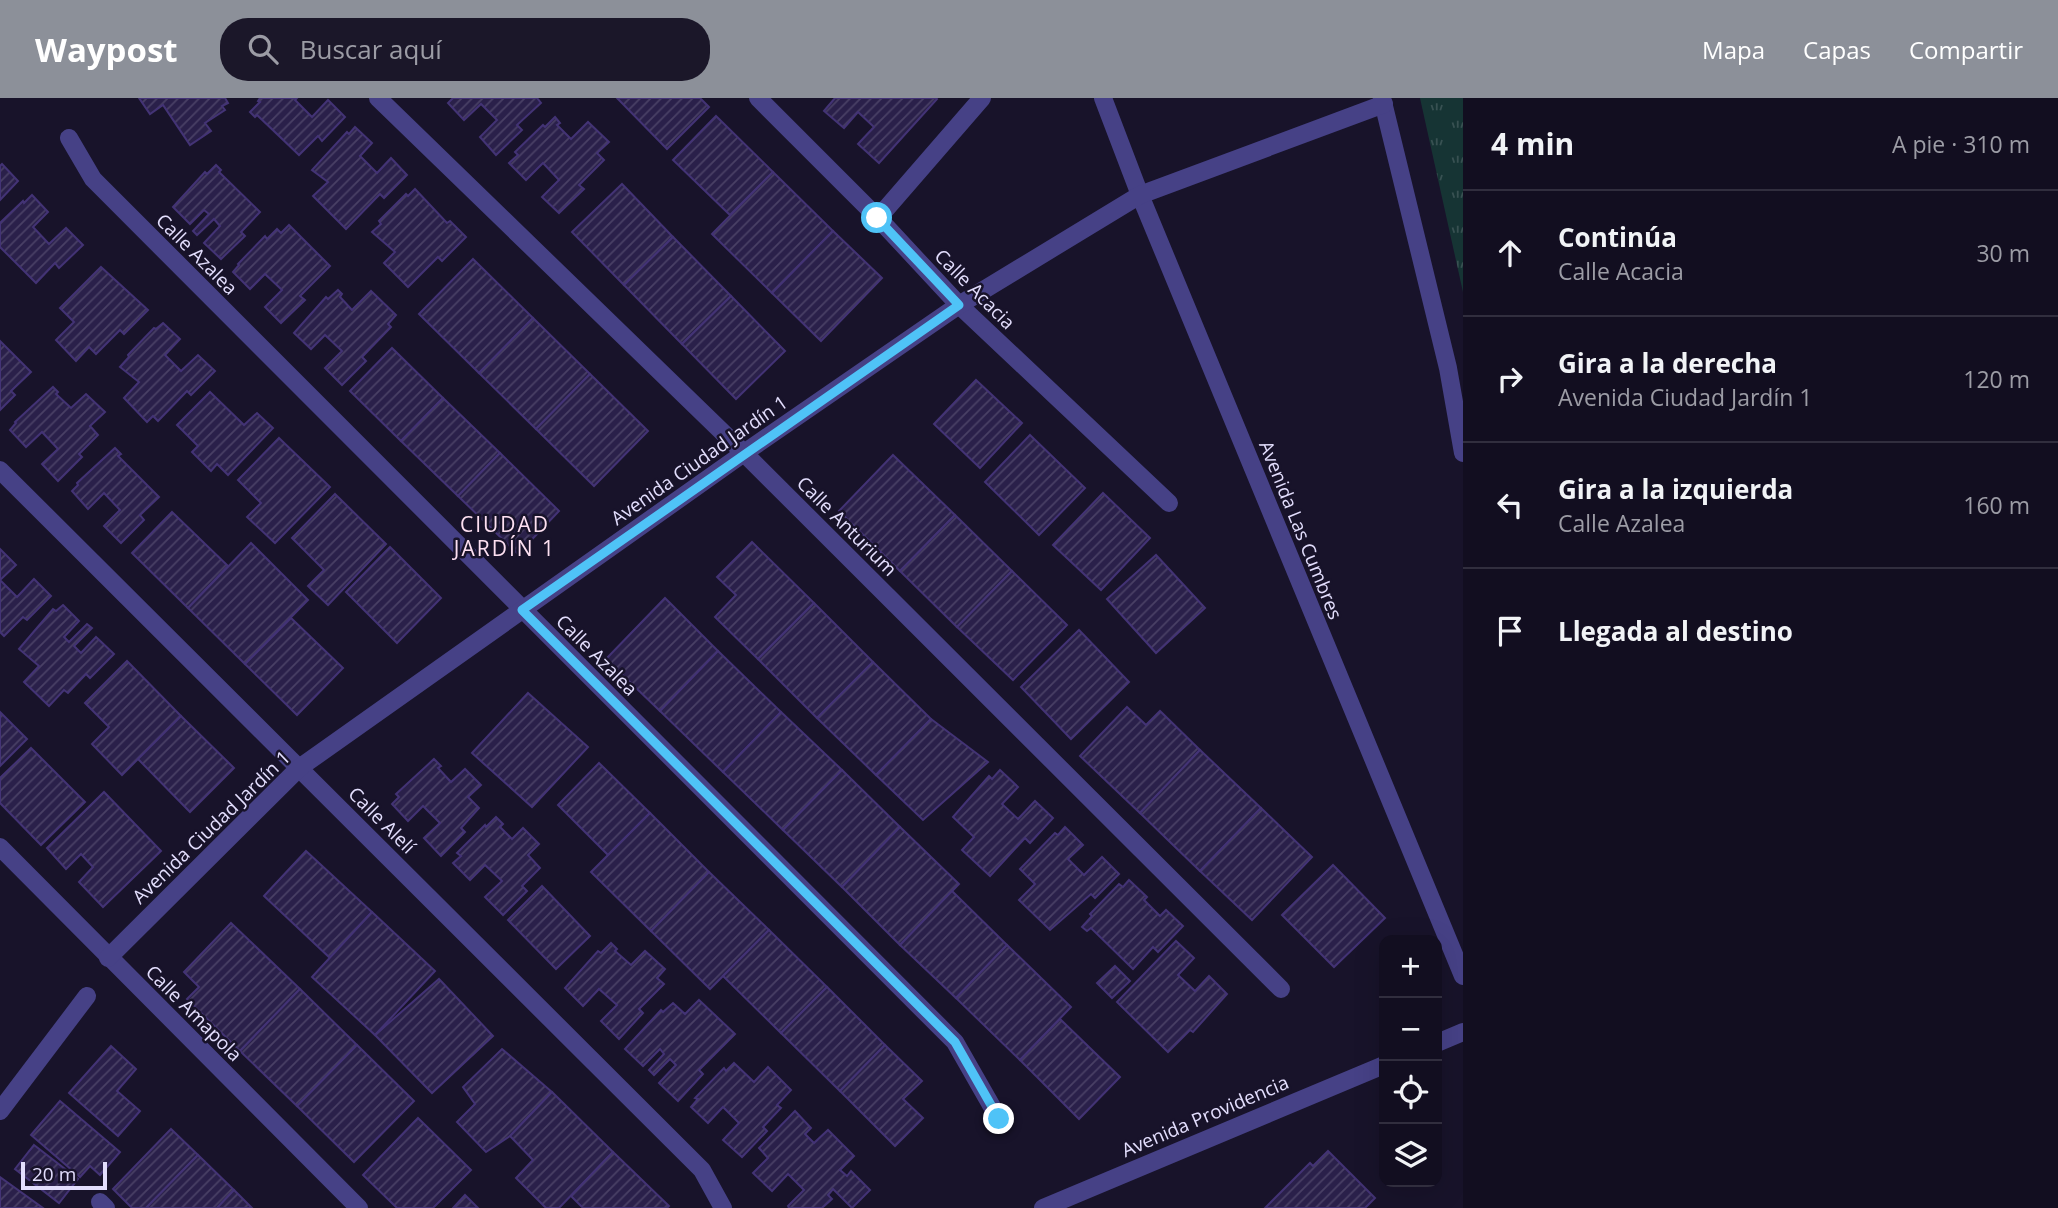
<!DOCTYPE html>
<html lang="es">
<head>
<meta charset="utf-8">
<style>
  body { margin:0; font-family:"Open Sans",sans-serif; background:#1b1729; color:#f1f3f6 }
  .controls { position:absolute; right:21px; bottom:21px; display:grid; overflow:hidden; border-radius:14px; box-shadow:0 7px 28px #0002 }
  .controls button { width:63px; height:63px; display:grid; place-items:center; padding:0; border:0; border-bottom:2px solid #312e3e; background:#120e20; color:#f1f3f6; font:35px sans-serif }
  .scale { position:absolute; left:21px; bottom:18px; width:86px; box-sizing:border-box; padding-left:7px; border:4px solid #e3defd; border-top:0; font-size:19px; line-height:24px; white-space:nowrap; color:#e3defd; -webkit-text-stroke:5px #18132a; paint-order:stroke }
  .stop { position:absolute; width:21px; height:21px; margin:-16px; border:5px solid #4fc3f7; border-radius:50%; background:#fff }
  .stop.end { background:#4fc3f7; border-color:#fff; box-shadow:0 2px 7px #0008 }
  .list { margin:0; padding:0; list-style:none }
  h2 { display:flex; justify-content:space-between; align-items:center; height:91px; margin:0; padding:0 28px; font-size:30px }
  h2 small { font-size:23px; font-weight:400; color:#9c9ca5 }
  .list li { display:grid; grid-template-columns:46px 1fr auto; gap:21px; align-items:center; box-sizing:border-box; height:126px; padding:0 28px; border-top:2px solid #312e3e }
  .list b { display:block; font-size:26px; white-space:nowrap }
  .list p { margin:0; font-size:23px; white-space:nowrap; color:#9c9ca5 }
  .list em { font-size:23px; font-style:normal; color:#9c9ca5 }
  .icon { flex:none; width:38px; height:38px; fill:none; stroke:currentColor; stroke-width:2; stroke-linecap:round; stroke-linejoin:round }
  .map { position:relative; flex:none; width:1463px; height:1110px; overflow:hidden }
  header { display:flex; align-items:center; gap:42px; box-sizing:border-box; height:98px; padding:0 35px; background:#8c9099; color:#fff }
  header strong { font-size:33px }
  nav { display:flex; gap:38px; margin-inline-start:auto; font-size:24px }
  .search { width:490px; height:63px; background:#1b1729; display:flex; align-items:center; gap:18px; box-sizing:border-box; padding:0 24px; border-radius:28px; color:#9c9ca5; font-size:26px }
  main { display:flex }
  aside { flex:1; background:#120e20 }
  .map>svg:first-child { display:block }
</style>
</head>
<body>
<header>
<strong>Waypost</strong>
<div class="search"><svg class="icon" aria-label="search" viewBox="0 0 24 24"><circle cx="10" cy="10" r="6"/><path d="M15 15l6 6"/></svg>Buscar aquí</div>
<nav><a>Mapa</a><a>Capas</a><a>Compartir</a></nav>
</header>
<main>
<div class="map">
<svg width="1463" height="1110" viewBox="0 0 1463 1110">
  <defs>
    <pattern id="park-tufts" width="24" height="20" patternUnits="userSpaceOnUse" patternTransform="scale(1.75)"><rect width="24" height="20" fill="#163434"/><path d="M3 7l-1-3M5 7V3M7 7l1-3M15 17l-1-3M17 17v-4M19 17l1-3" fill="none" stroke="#385152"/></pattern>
    <pattern id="building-hatch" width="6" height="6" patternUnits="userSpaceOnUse" patternTransform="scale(1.75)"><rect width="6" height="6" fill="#2a204a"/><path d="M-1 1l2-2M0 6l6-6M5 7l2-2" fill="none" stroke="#494065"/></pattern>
  </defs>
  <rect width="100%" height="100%" fill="#18132a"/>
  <path fill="url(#park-tufts)" d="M1420,0h43v194z"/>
  <g fill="url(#building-hatch)" stroke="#433375" stroke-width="2">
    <path d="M139,0h86l3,5 -6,3 3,4 -20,13 6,8 -21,14 -27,-40 -13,9z"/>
    <path d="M260,0h37l-2,2 17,17 16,-17 17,17 -23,24 -4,-5 -19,19 -42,-40 -2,2 -5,-5 10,-10 -2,-1z"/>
    <path d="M453,0h84l4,5 -24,22 5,5 -26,25 -16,-18 17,-17 -16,-16 -17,16 -16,-17z"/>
    <path d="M617,0h83l9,9 -42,42z"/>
    <path d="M835,0h101l1,1 -58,64 -21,-19 16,-17 -16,-15 -14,16 -20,-17z"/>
    <path d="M716,18l57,56 -43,43 -57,-55z"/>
    <path d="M555,19l5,6 -3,2 14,14 17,-17 21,20 -12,11 7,7 -25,25 5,4 -25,24 -17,-16 17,-17 -16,-17 -17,17 -17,-17 9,-8 -3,-3 28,-27 2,2z"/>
    <path d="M355,29l17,16 -12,13 17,17 14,-15 16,17 -23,23 -4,-4 -34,35 -33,-33 15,-14 -16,-12 35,-38 2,2z"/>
    <path d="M2,66l16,17 -18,19v-34z"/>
    <path d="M216,67l5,5 -2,2 41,40 -19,20 4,4 -24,23 -17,-16 16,-17 -6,-7 -17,16 -4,-4 16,-17 -5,-4 -14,14 -17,-17 32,-35 2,2z"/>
    <path d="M773,74l60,59 -61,62 -60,-59z"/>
    <path d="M622,86l51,53 -49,48 -52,-53z"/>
    <path d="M415,91l32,34 3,-2 16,16 -24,24 -4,-4 -30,30 -24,-24 11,-11 -23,-20 9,-8 -2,-3 27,-27 2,2z"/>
    <path d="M32,97l16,17 -15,15 16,17 17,-16 17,17 -24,23 -4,-5 -19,20 -36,-36v-24l23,-22 1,2z"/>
    <path d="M289,127l41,41 -30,30 5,4 -24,23 -16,-16 17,-17 -17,-16 -15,15 -17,-17 6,-7 -1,-1 27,-28 2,3 10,-10 4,4z"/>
    <path d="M833,133l49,47 -61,63 -49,-48z"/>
    <path d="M673,139l58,59 -49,48 -58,-59z"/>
    <path d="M473,161l60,59 -54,55 -60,-59z"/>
    <path d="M101,169l47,43 -24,24 -4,-4 -24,24 -7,-7 -13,14 -20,-21 18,-18 -14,-14z"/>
    <path d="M338,192l4,4 -2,3 12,13 19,-19 25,24 -8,9 3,3 -29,30 4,4 -24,24 -17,-17 17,-17 -17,-16 -14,14 -17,-16 32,-36 2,2z"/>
    <path d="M731,198l54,55 -49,48 -54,-55z"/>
    <path d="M533,220l57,56 -54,55 -57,-56z"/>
    <path d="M163,225l17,16 -15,16 16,16 17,-16 17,16 -24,24 -4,-4 -29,30 -5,-5 -6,6 -23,-24 15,-16 -19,-15 9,-10 -1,-2 26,-27 2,1z"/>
    <path d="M0,243l31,31 -20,19 4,4 -15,15z"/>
    <path d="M392,250l51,50 -42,43 -51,-50z"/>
    <path d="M590,276l58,57 -54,55 -58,-57z"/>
    <path d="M976,282l46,43 -42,45 -46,-44z"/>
    <path d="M53,289l5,5 -2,2 15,14 15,-14 19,18 -15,14 8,9 -19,19 3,3 -24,24 -16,-17 16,-15 -16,-17 -16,15 -16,-17 6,-7 -1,-1z"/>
    <path d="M210,294l34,33 13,-12 16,15 -45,47 -11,-11 -6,7 -19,-19 6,-6 -21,-21z"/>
    <path d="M443,300l57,55 -42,43 -57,-55z"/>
    <path d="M1030,337l55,53 -46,47 -54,-53z"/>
    <path d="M279,340l51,49 -55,56 -28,-26 14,-14 -23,-23z"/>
    <path d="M115,350l6,6 -3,2 41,41 -19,18 4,5 -23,23 -17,-17 16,-16 -16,-17 -16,16 -16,-18 6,-6 -1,-2z"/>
    <path d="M500,355l59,58 -41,43 -60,-58z"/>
    <path d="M893,357l62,60 -55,56 -61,-60z"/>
    <path d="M1103,395l47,45 -49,52 -48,-45z"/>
    <path d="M335,396l51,50 -58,61 -20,-19 16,-16 -32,-32z"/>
    <path d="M172,414l56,54 -40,42 -56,-55z"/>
    <path d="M955,417l57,56 -55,56 -57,-56z"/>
    <path d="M752,444l62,61 -56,56 -43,-42 21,-22 -19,-18z"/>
    <path d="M251,445l57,57 -63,64 -57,-56z"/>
    <path d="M390,449l51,51 -44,45 -51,-51z"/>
    <path d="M0,451l16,16 -16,15 17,17 17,-18 17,17 -24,24 -4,-3 -19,19 -4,-4z"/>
    <path d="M1156,457l49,53 -49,45 -49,-54z"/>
    <path d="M1012,473l55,54 -54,55 -56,-53z"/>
    <path d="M665,500l53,53 -58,60 -54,-52z"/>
    <path d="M814,505l59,59 -56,56 -59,-59z"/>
    <path d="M63,507l16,16 -15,16 5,5 18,-18 5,4 -18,18 7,7 15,-16 18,17 -24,24 -4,-4 -18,19 -4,-3 -15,16 -25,-24 15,-16 -20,-17 34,-40 3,2z"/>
    <path d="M291,520l52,50 -46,47 -52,-51z"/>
    <path d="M1079,532l50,52 -58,57 -50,-52z"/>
    <path d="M718,553l63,61 -58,60 -63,-61z"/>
    <path d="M127,563l54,55 -59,59 -30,-31 17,-17 -24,-24z"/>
    <path d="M873,564l58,57 -55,56 -59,-57z"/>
    <path d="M528,595l60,54 -56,60 -60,-54z"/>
    <path d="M1127,609l19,18 14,-14 40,39 -60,63 -60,-57z"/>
    <path d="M0,614l27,27 -27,27z"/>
    <path d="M781,614l61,58 -59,60 -60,-58z"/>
    <path d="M181,618l53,52 -44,44 -52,-53z"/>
    <path d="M931,621l57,43 -65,58 -47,-45z"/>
    <path d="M31,650l54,54 -44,43 -41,-42v-25z"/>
    <path d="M1200,652l61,58 -61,63 -60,-58z"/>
    <path d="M434,661l7,7 -3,2 13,14 14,-13 16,16 -13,12 11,11 -18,20 4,4 -24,24 -17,-18 16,-15 -17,-17 -15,15 -16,-17 7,-7 -3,-3z"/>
    <path d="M599,665l51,50 -42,42 -50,-50z"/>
    <path d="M842,672l58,57 -58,60 -59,-57z"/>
    <path d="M1000,672l18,17 -16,17 16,15 17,-18 18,17 -23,25 -5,-5 -35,38 -28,-26 12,-13 -21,-20 36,-41 3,3z"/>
    <path d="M104,694l57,59 -58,56 -24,-25 14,-15 -12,-13 -15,15 -19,-21z"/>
    <path d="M1261,710l51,49 -60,63 -52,-49z"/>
    <path d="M650,715l59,59 -58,59 -60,-59z"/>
    <path d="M496,719l7,7 -3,3 12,12 11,-11 16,16 -11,11 12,13 -18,18 5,5 -24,24 -18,-18 17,-16 -17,-16 -15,15 -17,-17 8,-7 -4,-3 28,-28 1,2z"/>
    <path d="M900,729l59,57 -59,61 -58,-58z"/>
    <path d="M1065,729l18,18 -15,14 16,16 18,-18 17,17 -24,24 -4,-4 -41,36 -31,-30 16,-16 -15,-15 35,-36 3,2z"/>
    <path d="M306,753l66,61 -42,46 -66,-62z"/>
    <path d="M1333,767l52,53 -51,49 -52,-52z"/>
    <path d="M709,774l60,58 -59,59 -59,-58z"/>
    <path d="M1129,782l18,17 -3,3 16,16 6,-6 17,16 -25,26 -5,-5 -20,22 -42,-41 -4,3 -5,-4 10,-11 -2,-2 29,-30 4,3z"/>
    <path d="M542,788l48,50 -34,33 -48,-49z"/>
    <path d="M952,793l55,54 -51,53 -56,-53z"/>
    <path d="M372,814l63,59 -60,64 -63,-58z"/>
    <path d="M231,825l69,66 -60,62 -53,-52 12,-12 -15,-15z"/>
    <path d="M769,832l58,57 -46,46 -58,-57z"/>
    <path d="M1176,843l18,17 -16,17 17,16 14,-15 18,18 -34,38 -3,-2 -22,22 -51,-50z"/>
    <path d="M611,845l6,6 -2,2 16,14 14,-14 20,18 -8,9 7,6 -25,25 4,4 -24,26 -18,-18 16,-16 -18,-16 -16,17 -18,-18 33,-37 3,2z"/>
    <path d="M1007,847l64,62 -51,53 -64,-62z"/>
    <path d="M1115,868l15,15 -18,17 -15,-15z"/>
    <path d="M439,881l54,57 -61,57 -57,-58z"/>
    <path d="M827,889l58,58 -45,46 -59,-58z"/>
    <path d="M300,891l57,56 -60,61 -57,-55z"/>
    <path d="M699,902l36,34 -36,36 4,4 -25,27 -19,-18 17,-18 -6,-6 -16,16 -5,-5 15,-16 -4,-5 -17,17 -18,-17 36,-39 2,2 10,-9 12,11z"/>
    <path d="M1060,921l60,58 -41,42 -59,-59z"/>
    <path d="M357,947l57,56 -60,61 -57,-56z"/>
    <path d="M885,947l37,36 -19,18 20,19 -28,28 -55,-55z"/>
    <path d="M111,948l25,23 -19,22 23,20 -22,25 -49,-43z"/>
    <path d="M502,951l50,43 -42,44 -24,16 -29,-30 18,-18 -12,-17z"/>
    <path d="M734,965l20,19 14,-15 23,23 -14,15 4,3 -18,19 4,4 -25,26 -19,-17 16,-17 -16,-16 -15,16 -17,-16 7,-8 -3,-1 29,-30 2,3z"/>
    <path d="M552,994l61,60 -54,56h-13l-30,-30 17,-18 -23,-24z"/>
    <path d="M60,1003l60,51 -20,23 -10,-9 -10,11 -49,-42z"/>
    <path d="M795,1013l16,17 -6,6 9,9 14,-13 26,26 -14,14 7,6 4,-5 19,19 -18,18 -19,-19 -5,6 4,4 -10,9h-33l-1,-2 16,-16 -16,-16 -16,17 -19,-18 15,-15 -9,-10z"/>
    <path d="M418,1020l53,52 -38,38h-36l-34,-33z"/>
    <path d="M171,1031l27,26 -52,53h-14l-19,-19z"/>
    <path d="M34,1047l44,34 -19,24 -44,-34z"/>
    <path d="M1328,1053l47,47 -10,10h-100l45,-45 3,3z"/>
    <path d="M613,1054l56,54 -2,2h-84l-12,-12z"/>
    <path d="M198,1057l36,35 -17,18h-71z"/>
    <path d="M0,1079l43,31h-43z"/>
    <path d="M234,1092l18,18h-35z"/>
    <path d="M465,1097l13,13h-25z"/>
  </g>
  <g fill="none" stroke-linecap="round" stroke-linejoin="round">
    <g stroke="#464186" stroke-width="18">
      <path d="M378,0l366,355 537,536"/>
      <path d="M758,0l120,120 81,87 210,198"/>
      <path d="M1103,0l37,97 323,781"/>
      <path d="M1382,0l66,270 15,85"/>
      <path d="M69,40l24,41 862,863 44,77"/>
      <path d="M878,120l104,-120"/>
      <path d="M0,372l702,700 21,38"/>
      <path d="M0,749l359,361"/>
      <path d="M108,860l191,-190 445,-315 215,-148 181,-110 244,-91"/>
      <path d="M1437,945l26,-11"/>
      <path d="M0,1013l87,-115"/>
      <path d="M100,1104l6,6"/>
      <path d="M1043,1110l341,-143"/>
    </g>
  </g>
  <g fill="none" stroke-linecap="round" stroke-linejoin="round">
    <path stroke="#4fc3f7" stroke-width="9" d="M877,120l82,87 -437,305 433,432 44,77"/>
  </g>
  <g text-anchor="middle" stroke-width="5" stroke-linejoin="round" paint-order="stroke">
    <g font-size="19" fill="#e3defd" stroke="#18132a">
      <text transform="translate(197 156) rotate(45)" y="7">Calle Azalea</text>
      <text transform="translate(975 191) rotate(45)" y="7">Calle Acacia</text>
      <text transform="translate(699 362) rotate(-35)" y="7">Avenida Ciudad Jardín 1</text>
      <text transform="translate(847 428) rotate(45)" y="7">Calle Anturium</text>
      <text transform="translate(1301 432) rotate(68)" y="7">Avenida Las Cumbres</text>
      <text transform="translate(597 557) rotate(45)" y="7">Calle Azalea</text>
      <text transform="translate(382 722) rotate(45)" y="7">Calle Alelí</text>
      <text transform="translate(211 729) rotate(-44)" y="7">Avenida Ciudad Jardín 1</text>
      <text transform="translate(194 915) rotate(45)" y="7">Calle Amapola</text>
      <text transform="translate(1205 1018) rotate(-23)" y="7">Avenida Providencia</text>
    </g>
    <g font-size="21" letter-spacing="2" fill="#fde0f1" stroke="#18132a">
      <text x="505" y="434">CIUDAD<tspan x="505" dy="24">JARDÍN 1</tspan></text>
    </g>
  </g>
</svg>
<div class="controls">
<button>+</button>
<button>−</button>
<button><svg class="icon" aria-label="locate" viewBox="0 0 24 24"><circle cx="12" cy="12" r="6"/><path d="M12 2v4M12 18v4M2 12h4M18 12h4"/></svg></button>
<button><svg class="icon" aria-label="layers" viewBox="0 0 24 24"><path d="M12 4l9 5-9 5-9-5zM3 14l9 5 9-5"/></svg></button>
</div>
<div class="scale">20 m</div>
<div class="stop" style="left:877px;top:120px"></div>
<div class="stop end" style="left:999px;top:1021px"></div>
</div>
<aside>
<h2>4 min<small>A pie · 310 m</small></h2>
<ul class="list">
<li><svg class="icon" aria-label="ahead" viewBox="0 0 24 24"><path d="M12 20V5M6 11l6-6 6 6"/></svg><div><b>Continúa</b><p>Calle Acacia</p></div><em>30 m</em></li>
<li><svg class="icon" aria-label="right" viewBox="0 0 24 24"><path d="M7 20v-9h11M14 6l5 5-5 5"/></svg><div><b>Gira a la derecha</b><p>Avenida Ciudad Jardín 1</p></div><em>120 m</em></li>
<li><svg class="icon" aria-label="left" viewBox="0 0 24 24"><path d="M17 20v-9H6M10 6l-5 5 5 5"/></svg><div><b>Gira a la izquierda</b><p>Calle Azalea</p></div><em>160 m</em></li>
<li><svg class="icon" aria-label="arrive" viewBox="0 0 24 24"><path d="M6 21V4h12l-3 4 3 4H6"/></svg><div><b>Llegada al destino</b></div></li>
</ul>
</aside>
</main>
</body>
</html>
